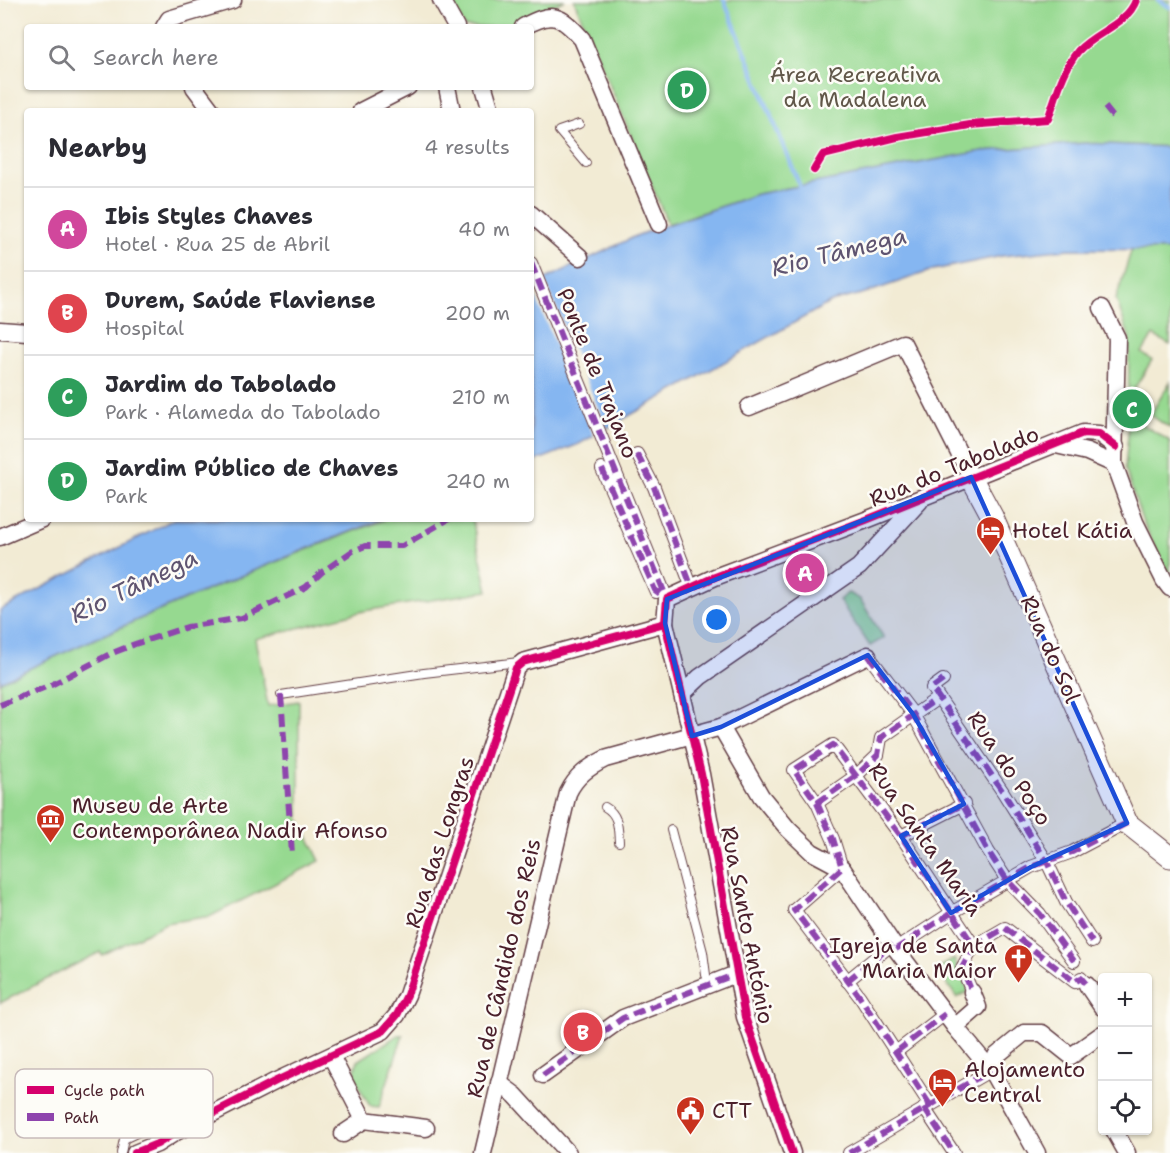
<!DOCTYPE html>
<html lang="en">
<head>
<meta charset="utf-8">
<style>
  body { margin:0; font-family:"Shantell Sans",sans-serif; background:#f2f2f3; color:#2b2b33 }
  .controls { position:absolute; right:18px; bottom:18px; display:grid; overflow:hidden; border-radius:6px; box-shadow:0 2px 4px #0004 }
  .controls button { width:54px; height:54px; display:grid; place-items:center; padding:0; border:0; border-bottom:2px solid #e1e1e2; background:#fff; color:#2b2b33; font:30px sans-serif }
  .you { position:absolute; left:717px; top:620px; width:21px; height:21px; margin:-15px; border:4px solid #fff; border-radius:50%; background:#1a73e8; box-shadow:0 0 0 9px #1a73e833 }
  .badge { display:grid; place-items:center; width:39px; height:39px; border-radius:50%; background:#d93025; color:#fff; font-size:20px; font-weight:700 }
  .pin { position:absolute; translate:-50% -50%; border:3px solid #fff; box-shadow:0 2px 6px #0006 }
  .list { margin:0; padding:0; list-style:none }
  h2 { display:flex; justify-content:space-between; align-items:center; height:78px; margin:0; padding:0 24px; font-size:26px }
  h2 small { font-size:20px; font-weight:400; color:#7c7c81 }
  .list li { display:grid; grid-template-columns:39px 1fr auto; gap:18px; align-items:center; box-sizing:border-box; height:84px; padding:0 24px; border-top:2px solid #e1e1e2 }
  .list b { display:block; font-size:22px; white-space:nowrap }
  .list p { margin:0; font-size:20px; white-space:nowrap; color:#7c7c81 }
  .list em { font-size:20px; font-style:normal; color:#7c7c81 }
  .icon { flex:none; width:33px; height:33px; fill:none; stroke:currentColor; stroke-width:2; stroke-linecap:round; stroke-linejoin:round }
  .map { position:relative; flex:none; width:1170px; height:1153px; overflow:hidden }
  .search { position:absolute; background:#fff; box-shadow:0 2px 4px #0004; left:24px; top:24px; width:510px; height:66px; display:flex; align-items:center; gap:15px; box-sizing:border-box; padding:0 21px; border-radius:6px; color:#7c7c81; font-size:22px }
  .panel { position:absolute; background:#fff; box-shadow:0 2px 4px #0004; left:24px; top:108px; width:510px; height:414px; border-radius:6px }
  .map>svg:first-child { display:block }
</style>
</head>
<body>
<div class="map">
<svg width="1170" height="1153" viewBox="0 0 1170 1153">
  <rect width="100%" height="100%" fill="#fdfcf7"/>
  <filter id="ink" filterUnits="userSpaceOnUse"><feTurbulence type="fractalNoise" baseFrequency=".0167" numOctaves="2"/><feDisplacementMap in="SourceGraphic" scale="12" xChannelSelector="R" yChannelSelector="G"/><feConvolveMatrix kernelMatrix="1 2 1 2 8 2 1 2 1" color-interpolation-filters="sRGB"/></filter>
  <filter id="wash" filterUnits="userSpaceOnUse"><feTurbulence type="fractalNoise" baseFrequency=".008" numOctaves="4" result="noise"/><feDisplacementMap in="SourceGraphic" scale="24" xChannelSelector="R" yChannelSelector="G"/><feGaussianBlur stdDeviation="1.35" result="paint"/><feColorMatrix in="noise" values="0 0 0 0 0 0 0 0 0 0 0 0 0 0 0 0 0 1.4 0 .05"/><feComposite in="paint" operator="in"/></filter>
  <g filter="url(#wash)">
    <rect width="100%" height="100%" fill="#f2ebd4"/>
    <g fill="#96d990" stroke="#707c5e" stroke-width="1.5">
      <path d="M450,0h115l-58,27h-42z"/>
      <path d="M574,0h596v147l-85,-4 -103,8 -225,43 -89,30z"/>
      <path d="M1132,248l38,2v95l-17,-10 -11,18 10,7 -21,34 9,6 -10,17 40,24v136l-28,-57 -17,-52 3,-34 1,-98 -13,-37z"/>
      <path d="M1170,382v46l-20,-13z"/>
      <path d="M387,519h85l16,72 -124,20 -109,28 13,67 31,-5v117l21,43 -109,55 -45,7 -64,32 -2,-3 -100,51v-321c127,-59 255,-114 387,-163z"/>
      <path d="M848,593l12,6 24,39 -14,8 -31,-46z"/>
      <path d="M954,959l15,32 -12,7 -20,-29z"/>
      <path d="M398,1035h5l-24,72 -9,-1c-7,-13 -21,-30 -12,-45z"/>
    </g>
    <g fill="#85b6f1" stroke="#686a8e" stroke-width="1.5">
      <path d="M1085,143l85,4v103l-101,-1 -67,7 -69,14 -64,22 -38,10 -252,142 -48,19v-177l107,-51 119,-41 225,-43z"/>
      <path d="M174,519h209c-130,50 -257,104 -383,163v-72z"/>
    </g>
    <path fill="#f2ebd4" d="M544,278l64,154 -13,7 -64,-153v-2z"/>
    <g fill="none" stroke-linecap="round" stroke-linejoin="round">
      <g stroke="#85b6f1" stroke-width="4.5">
        <path d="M724,0l77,189"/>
        <path d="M1158,0l12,7"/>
      </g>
    </g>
  </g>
  <g filter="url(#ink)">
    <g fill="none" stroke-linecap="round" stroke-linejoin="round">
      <defs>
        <g id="service">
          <path d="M579,124l-20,7 27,32"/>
          <path d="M281,695l143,-22 95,-11"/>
          <path d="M605,807c14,8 13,21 14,35"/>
          <path d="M671,830l32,122 3,23"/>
          <path d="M121,1153l3,-14 34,-16 17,9"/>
        </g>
        <g id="pedestrian">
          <path d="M531,263l136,336"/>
          <path d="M637,454l17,33 38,101"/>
          <path d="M602,469l54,123"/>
          <path d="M868,655l45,59 75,137 19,29 33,34 34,47"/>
          <path d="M943,680l-11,8 71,104 44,70 19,40 26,40"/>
          <path d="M817,803l40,-28 21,-20 3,-17 57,-40"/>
          <path d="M901,836l63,-32"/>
          <path d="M974,946l31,-18 70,54 6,-4 6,7"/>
          <path d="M896,949l55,-36 80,-46 41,-15 55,-29"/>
          <path d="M847,981l45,-37"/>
          <path d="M896,1052l49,-38"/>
          <path d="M930,1105l-70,-108 -66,-87 48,-42 -9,-29 -16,-36 -23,-33 39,-25 68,91 73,110 -12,22 10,24"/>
          <path d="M924,1108l30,45"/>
          <path d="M849,1153l142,-83"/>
        </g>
        <g id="minor">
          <path d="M441,0l15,27"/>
          <path d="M164,27l5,-8 64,-19"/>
          <path d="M523,27c29,-16 37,-13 59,12l77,185"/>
          <path d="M194,87l18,24"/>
          <path d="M447,87l5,24"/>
          <path d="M484,87l7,24"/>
          <path d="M361,111l47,-24"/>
          <path d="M531,214l49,43"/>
          <path d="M1102,308l15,30 -3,126 21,58 29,58 6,8"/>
          <path d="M0,330l27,2"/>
          <path d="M749,407l154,-64 68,134"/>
          <path d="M1056,445l31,7 27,12"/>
          <path d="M0,537l42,-18"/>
          <path d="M682,694l18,-17 159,-110 61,-66"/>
          <path d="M721,727l40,69 27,33 24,23 30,16 54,81 59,78 36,43 46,83"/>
          <path d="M1087,985l15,22"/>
          <path d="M955,1027l23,-20 -6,-15"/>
          <path d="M331,1056l33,64 62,8"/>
          <path d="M991,1070l5,-14 28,-23h18l29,23 31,-22"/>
          <path d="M543,1075l80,-57 113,-44"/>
          <path d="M499,1083l16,12 53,58"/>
          <path d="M1114,1130l13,23"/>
          <path d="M343,1134l21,-14"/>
          <path d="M135,1153l22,-9 19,-12 100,-51 107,-50 14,-16 10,-20 109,-327 7,-6 142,-39"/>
          <path d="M483,1153l85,-360c8,-17 21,-26 37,-34l116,-32 147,-72"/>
          <path d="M792,1153l-47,-136 -44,-243 -36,-151 2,-24 48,-22 151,-57 217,-87 16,1 17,13"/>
        </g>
        <path id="tertiary" d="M971,477l21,39 135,307 43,34"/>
      </defs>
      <use href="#service" stroke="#633e44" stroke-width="10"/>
      <use href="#pedestrian" stroke="#633e44" stroke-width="14"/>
      <use href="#minor" stroke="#633e44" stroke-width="19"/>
      <use href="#tertiary" stroke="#633e44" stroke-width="23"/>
      <use href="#service" stroke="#fff" stroke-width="8"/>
      <use href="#pedestrian" stroke="#fff" stroke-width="12"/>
      <use href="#minor" stroke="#fff" stroke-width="16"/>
      <use href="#tertiary" stroke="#fff" stroke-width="21"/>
      <g stroke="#8e44ad" stroke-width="6" stroke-dasharray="12 6" stroke-linecap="butt">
        <path d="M1105,107l9,11"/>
        <path d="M531,263l136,336"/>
        <path d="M637,454l17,33 38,101"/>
        <path d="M602,469l53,121 12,9"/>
        <path d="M868,655l45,59 75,137 19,29 33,34 34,47"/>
        <path d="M943,680l-11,8 71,104 44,70 19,40 26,40"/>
        <path d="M281,695l11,159"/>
        <path d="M0,705l51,-20 59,-31 25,-10 52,-17 55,-9 64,-31 16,-15 29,-20 14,-6h37l47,-27"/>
        <path d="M817,803l40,-28 21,-20 3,-17 57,-40"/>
        <path d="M901,836l63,-32"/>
        <path d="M974,946l31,-18 70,54 6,-4 6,7"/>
        <path d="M896,949l55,-36 80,-46 41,-15 55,-29"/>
        <path d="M847,981l45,-37"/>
        <path d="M896,1052l49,-38"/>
        <path d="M543,1075l80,-57 113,-44"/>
        <path d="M930,1105l-70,-108 -66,-87 48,-42 -9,-29 -16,-36 -23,-33 39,-25 68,91 73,110 -12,22 10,24"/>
        <path d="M924,1108l30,45"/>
        <path d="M849,1153l142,-83"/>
      </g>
      <defs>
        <g id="cycleway">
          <path d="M814,170l9,-15 74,-18 73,-12 78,-6c8,-22 15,-50 30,-68 17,-19 50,-27 58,-51"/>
          <path d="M135,1153l22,-9 19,-12 100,-51 107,-50 14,-16 10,-20 109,-327 7,-6 142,-39"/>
          <path d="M792,1153l-47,-136 -44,-243 -36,-151 2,-24 48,-22 151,-57 217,-87 16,1 17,13"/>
        </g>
      </defs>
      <use href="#cycleway" stroke="#fdfcf7" stroke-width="11"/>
      <use href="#cycleway" stroke="#d6006c" stroke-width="8"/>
    </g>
  </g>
  <path fill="#1d4ed8" fill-opacity="0.2" stroke="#1d4ed8" stroke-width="4.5" stroke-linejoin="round" d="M971,477l156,346 -96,44 -80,46 -50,-77 63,-32 -51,-90 -45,-59 -147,72 -29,9 -27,-113 2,-24z"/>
  <defs>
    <symbol id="hotel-pin" viewBox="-11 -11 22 30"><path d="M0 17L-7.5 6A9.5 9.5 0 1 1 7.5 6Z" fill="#c8321e" stroke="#fdfcf7"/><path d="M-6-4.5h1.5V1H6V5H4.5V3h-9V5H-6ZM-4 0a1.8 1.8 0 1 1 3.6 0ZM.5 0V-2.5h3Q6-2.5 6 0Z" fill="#fff"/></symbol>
    <symbol id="museum-pin" viewBox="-11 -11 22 30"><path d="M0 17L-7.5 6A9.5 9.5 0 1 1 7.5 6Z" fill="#c8321e" stroke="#fdfcf7"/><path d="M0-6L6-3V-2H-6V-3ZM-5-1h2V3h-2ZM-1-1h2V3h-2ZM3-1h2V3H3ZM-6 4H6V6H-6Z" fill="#fff"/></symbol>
    <symbol id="church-pin" viewBox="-11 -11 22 30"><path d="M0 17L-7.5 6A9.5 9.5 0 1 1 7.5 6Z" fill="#c8321e" stroke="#fdfcf7"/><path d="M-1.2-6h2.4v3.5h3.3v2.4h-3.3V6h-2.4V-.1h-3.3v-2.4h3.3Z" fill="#fff"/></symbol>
    <symbol id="civic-pin" viewBox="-11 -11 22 30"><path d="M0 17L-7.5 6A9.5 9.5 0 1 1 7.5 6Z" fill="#c8321e" stroke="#fdfcf7"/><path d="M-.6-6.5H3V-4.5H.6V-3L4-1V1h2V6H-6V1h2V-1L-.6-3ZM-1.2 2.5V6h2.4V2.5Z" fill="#fff"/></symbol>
  </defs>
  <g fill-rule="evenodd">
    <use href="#hotel-pin" x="974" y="514" width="33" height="45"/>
    <use href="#museum-pin" x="34" y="802" width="33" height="45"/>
    <use href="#church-pin" x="1002" y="942" width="33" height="45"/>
    <use href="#hotel-pin" x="926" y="1066" width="33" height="45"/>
    <use href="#civic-pin" x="674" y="1094" width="33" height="45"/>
  </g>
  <g text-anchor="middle" stroke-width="5" stroke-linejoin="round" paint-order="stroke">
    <g font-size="22" fill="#615749" stroke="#fdfcf7">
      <text x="855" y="82">Área Recreativa<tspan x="855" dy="25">da Madalena</tspan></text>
    </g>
    <g font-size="22" fill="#4a1f2b" stroke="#fdfcf7">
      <text transform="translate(598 373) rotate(68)" y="8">Ponte de Trajano</text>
      <text transform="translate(954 466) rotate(-22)" y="8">Rua do Tabolado</text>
      <text transform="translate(1051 649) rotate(66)" y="8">Rua do Sol</text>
      <text transform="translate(1010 768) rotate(56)" y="8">Rua do Poço</text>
      <text transform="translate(926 839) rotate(55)" y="8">Rua Santa Maria</text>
      <text transform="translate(439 842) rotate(-72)" y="8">Rua das Longras</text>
      <text transform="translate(748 925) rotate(79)" y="8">Rua Santo António</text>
      <text transform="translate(503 968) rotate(-77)" y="8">Rua de Cândido dos Reis</text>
    </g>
    <g font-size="22" fill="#4a1f2b" stroke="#fdfcf7" text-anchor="start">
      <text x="1012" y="538">Hotel Kátia</text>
      <text x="72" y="813">Museu de Arte<tspan x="72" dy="25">Contemporânea Nadir Afonso</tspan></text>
      <text x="997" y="953" text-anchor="end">Igreja de Santa<tspan x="997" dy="25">Maria Maior</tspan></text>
      <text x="964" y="1077">Alojamento<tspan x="964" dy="25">Central</tspan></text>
      <text x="712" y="1118">CTT</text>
    </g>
    <g font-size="24" font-style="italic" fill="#5f5470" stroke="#fdfcf7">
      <text transform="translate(839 252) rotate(-14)" y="8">Rio Tâmega</text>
      <text transform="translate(134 586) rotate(-26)" y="8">Rio Tâmega</text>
    </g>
  </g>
  <rect x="15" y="1069" width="198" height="69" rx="9" fill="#fdfcf7" stroke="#c7baba" stroke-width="1.5"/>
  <rect x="27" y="1086" width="27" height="8" fill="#d6006c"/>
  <rect x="27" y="1113" width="27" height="8" fill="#8e44ad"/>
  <g font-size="16" fill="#4a1f2b">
    <text x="64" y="1096">Cycle path</text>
    <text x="64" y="1123">Path</text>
  </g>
</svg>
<div class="controls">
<button>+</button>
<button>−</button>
<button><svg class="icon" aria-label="locate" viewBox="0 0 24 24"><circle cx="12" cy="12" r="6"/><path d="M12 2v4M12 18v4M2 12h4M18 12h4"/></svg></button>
</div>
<div class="you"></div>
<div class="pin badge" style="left:805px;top:573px;background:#d1479c">A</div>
<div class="pin badge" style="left:583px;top:1032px;background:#e0444e">B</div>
<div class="pin badge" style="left:1132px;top:409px;background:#2e9e5b">C</div>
<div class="pin badge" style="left:687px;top:90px;background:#2e9e5b">D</div>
<div class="search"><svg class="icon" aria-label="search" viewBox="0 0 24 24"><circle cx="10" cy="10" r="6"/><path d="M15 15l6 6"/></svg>Search here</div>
<section class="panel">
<h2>Nearby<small>4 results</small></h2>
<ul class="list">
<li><span class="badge" style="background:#d1479c">A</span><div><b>Ibis Styles Chaves</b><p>Hotel · Rua 25 de Abril</p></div><em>40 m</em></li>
<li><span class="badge" style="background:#e0444e">B</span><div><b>Durem, Saúde Flaviense</b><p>Hospital</p></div><em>200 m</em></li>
<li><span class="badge" style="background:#2e9e5b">C</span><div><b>Jardim do Tabolado</b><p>Park · Alameda do Tabolado</p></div><em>210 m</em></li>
<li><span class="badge" style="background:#2e9e5b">D</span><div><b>Jardim Público de Chaves</b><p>Park</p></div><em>240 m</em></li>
</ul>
</section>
</div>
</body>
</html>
